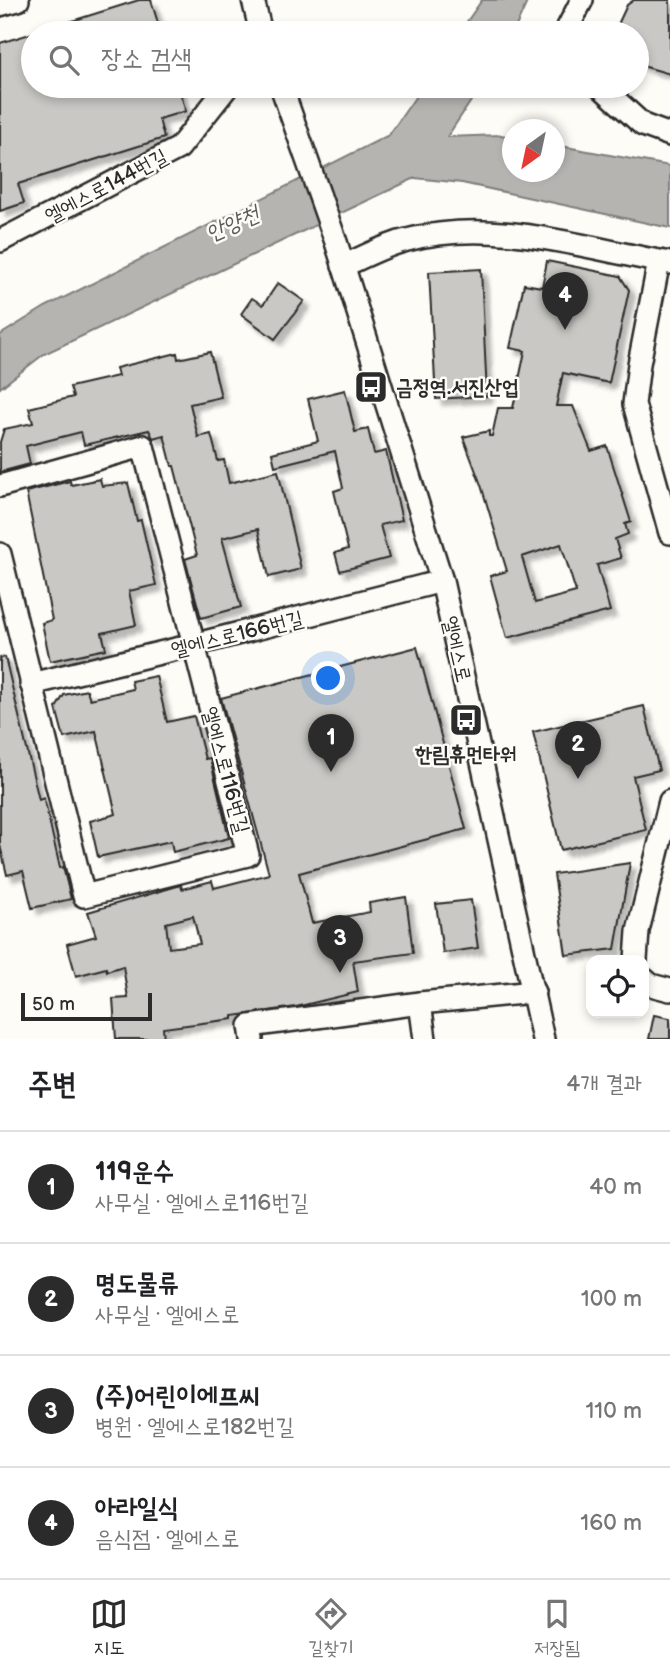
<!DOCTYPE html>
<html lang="ko">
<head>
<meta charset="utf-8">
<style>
  body { margin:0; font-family:"Balsamiq Sans","Poor Story",sans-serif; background:#f6f6f6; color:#202124 }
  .controls { position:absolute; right:21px; bottom:21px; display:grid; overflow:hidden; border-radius:14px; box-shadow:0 4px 10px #0003 }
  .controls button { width:63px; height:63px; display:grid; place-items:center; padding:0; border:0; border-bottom:2px solid #e0e0e0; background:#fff; color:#202124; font:35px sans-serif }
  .compass { position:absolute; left:502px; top:119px; width:63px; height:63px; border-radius:50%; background:#fff; box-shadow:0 4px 10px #0003; rotate:213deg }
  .scale { position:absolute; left:21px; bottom:18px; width:131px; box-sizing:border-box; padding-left:7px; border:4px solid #2b2b2b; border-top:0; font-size:19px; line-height:24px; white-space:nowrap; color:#2b2b2b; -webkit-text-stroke:5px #fdfcf7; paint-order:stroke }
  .you { position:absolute; left:329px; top:679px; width:24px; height:24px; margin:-18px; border:5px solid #fff; border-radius:50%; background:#1a73e8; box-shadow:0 0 0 10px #1a73e833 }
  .badge { display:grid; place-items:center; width:46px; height:46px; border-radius:50%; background:#2b2b2b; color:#fff; font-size:23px; font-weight:700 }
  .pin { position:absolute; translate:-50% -58px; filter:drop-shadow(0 2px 4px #0008) }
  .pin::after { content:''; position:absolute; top:37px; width:24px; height:21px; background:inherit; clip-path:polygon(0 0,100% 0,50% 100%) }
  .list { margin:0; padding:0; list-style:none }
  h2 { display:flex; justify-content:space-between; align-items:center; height:91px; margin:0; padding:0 28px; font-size:30px }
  h2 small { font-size:23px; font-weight:400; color:#757577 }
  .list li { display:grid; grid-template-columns:46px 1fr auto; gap:21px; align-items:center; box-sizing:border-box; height:112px; padding:0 28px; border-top:2px solid #e0e0e0 }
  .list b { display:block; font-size:26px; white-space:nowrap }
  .list p { margin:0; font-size:23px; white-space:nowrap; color:#757577 }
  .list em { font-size:23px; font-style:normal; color:#757577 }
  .icon { flex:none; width:38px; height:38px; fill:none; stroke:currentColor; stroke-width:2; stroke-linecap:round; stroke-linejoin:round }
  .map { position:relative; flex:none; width:670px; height:1039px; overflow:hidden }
  .search { position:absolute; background:#fff; box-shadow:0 4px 10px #0003; left:21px; right:21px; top:21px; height:77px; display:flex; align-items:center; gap:18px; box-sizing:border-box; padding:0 24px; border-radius:38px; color:#757577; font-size:26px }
  .sheet { height:539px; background:#fff }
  nav { display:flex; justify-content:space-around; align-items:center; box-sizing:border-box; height:98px; border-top:2px solid #e0e0e0; background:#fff; font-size:19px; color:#757577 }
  nav a { display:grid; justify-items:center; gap:4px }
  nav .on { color:#2b2b2b }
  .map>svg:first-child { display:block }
</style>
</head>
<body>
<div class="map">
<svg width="670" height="1039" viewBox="0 0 670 1039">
  <defs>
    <filter id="shadow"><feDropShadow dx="6" dy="6" stdDeviation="2" flood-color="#0004"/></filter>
  </defs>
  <rect width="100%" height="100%" fill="#fdfcf7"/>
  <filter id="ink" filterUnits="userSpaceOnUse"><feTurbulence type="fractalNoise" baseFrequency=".0143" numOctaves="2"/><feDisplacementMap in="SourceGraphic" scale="14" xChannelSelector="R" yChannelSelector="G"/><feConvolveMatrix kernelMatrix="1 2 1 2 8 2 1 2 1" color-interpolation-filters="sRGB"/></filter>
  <g filter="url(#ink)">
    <g fill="#b5b4b1" stroke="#7e7d7b" stroke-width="2">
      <path d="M482,0h46l-15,33h-54z"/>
      <path d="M423,86h58l-34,51 54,-2 11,2v35h42l1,-27 115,21v62l-208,-45 -47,-5 -371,176 -44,34v-53l45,-28 344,-172z"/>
    </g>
    <g fill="#c9c8c4" stroke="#2b2b2b" stroke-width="2" fill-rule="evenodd" filter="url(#shadow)">
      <path d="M139,0h12l10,33h-118v-3z"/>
      <path d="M634,0h36v74l-24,-7 -9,-5v-29h-23l13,-28z"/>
      <path d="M33,33v53h145l8,25 -27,8 5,19 -146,46 6,19 -24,8v-168z"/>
      <path d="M547,261l73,15 9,14 -20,93 -46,-10 -7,33h17l18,45 16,-5 24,76 -6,2 3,10 -13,5 6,19 -24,7 13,46 -103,27 -17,-62 17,-5 -26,-86 -18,-48 26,-6v5h3l6,-28h15l12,-57 -15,-3 14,-64 18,3zM561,544l15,48 -41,11 -13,-46z"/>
      <path d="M481,269l6,127 -51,3 -7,-127z"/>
      <path d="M278,283l26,18 -29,38 -34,-25 11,-16 11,7z"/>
      <path d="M210,352l11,45 -31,7 8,33 13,-3 7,27 6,-1 5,23 49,-12 23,98 -32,8 -11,-48 -36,9 19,69 -40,11 -16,-59 12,-4 -23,-89h-2l-8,-31 -11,3 -4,-8 -65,15 -3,-13 -55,14 4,18 -30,8v-30l4,-13 29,-6 -4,-15 44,-11 -3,-10 48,-11 -2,-8 61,-15 1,6z"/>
      <path d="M345,390l10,42 13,-3 6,25 12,-3 16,69 -22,5 9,33 -49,13 -5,-18 13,-4 -14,-58 9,-3 -8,-37 -60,15 -3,-13 46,-12 -10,-42z"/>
      <path d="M100,479l2,7 26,-3 9,38 4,-1 15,65 -27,6 7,34 -34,8 4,16 -56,12 -8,-38 10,-3 -26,-128 44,-11 1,4z"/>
      <path d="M417,647l49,182 -167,44 13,50 58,-11 -1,-9 37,-6 7,56 -60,8 5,31 -62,15 -63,9v3l-70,9 1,11h-48l-3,-40 15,-1 -5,-32 -16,5 -1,-3 -30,8 -9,-32 29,-8 -8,-24 93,-27 1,4 30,-8 2,7 55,-14 -48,-176zM193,916l7,28 -31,4 -3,-25z"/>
      <path d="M5,657l34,143 5,-2 16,70 3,-1 8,32 -39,9 -9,-37 -16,4 -7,-30v-187z"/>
      <path d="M156,676l11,46 27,-6 11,43 5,-1 19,80 -56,14 -2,-11 -73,16 -8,-36 26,-7 -20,-83 -32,7 -8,-30 8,-13 23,-5 3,9 43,-10 -2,-8z"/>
      <path d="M644,706l15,64 -26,6 13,54 -85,20 -28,-118z"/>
      <path d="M630,863l-15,86 -49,6 -12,-81z"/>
      <path d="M471,900l7,48 -35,5 -7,-49z"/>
      <path d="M654,1015l16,3v21h-21z"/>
    </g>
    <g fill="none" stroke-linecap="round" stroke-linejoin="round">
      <defs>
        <g id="minor">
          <path d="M253,0l8,33"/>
          <path d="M0,5l18,-5"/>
          <path d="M565,33l17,-33"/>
          <path d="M281,86l55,156 106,339 101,458"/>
          <path d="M600,86l43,39 27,10"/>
          <path d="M0,241l179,-93 49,-62"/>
          <path d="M659,261l-20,103 -5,40 36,129"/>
          <path d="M343,266c21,-9 42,-21 64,-26 88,-23 176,8 263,23"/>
          <path d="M0,486l143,-40 105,409 -164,41 -84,-342"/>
          <path d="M31,684l162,-39 249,-64"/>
          <path d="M636,960l2,-29 32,-130"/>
          <path d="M644,979l7,6 19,5"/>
          <path d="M420,1003l5,36"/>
          <path d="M252,1039l-2,-13 170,-23 114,-11"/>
        </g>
      </defs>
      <use href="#minor" stroke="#2b2b2b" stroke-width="26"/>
      <use href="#minor" stroke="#fdfcf7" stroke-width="21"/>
    </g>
  </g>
  <defs>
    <symbol id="bus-square" viewBox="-11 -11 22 22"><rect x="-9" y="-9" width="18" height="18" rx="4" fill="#2b2b2b" stroke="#fdfcf7"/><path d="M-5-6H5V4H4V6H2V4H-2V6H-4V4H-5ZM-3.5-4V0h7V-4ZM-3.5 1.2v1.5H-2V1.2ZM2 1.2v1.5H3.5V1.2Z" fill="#fff"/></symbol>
  </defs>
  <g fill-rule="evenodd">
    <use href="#bus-square" x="352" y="368" width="38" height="38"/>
    <use href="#bus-square" x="447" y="701" width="38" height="38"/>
  </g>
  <g text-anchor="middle" stroke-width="5" stroke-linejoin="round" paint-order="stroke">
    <g font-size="21" fill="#2b2b2b" stroke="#fdfcf7">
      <text transform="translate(106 186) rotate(-28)" y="7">엘에스로144번길</text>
      <text transform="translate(237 634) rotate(-14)" y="7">엘에스로166번길</text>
      <text transform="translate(457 649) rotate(77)" y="7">엘에스로</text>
      <text transform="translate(226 770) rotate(75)" y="7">엘에스로116번길</text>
    </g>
    <g font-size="21" font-weight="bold" fill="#2b2b2b" stroke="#fdfcf7" text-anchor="start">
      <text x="396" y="394">금정역.서진산업</text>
      <text x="466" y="761" text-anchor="middle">한림휴먼타워</text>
    </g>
    <g font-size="23" font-style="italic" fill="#5b5b5a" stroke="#fdfcf7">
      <text transform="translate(232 223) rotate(-24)" y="8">안양천</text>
    </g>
  </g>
</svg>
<div class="controls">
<button><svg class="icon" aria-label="locate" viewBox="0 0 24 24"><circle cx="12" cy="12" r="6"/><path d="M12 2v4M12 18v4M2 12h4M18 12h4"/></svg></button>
</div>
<svg class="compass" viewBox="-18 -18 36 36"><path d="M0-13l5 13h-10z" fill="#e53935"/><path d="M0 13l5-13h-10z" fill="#757577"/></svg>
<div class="scale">50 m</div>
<div class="you"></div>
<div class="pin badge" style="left:331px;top:772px">1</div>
<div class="pin badge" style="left:578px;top:779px">2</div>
<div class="pin badge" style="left:340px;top:973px">3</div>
<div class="pin badge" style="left:565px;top:330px">4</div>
<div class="search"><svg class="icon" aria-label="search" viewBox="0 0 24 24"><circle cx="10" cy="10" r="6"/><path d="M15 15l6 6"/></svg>장소 검색</div>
</div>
<section class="sheet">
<h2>주변<small>4개 결과</small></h2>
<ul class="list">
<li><span class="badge">1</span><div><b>119운수</b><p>사무실 · 엘에스로116번길</p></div><em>40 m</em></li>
<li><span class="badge">2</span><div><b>명도물류</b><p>사무실 · 엘에스로</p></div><em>100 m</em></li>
<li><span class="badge">3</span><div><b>(주)어린이에프씨</b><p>병원 · 엘에스로182번길</p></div><em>110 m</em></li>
<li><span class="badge">4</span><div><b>아라일식</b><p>음식점 · 엘에스로</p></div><em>160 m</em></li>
</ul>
</section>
<nav>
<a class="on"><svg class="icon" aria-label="map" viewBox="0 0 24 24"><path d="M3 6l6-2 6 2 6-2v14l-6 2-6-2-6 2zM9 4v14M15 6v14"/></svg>지도</a>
<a><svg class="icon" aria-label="directions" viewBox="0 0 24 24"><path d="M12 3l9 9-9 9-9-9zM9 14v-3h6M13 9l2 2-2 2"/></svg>길찾기</a>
<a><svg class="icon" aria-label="saved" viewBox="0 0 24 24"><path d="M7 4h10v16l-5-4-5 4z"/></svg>저장됨</a>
</nav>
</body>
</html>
